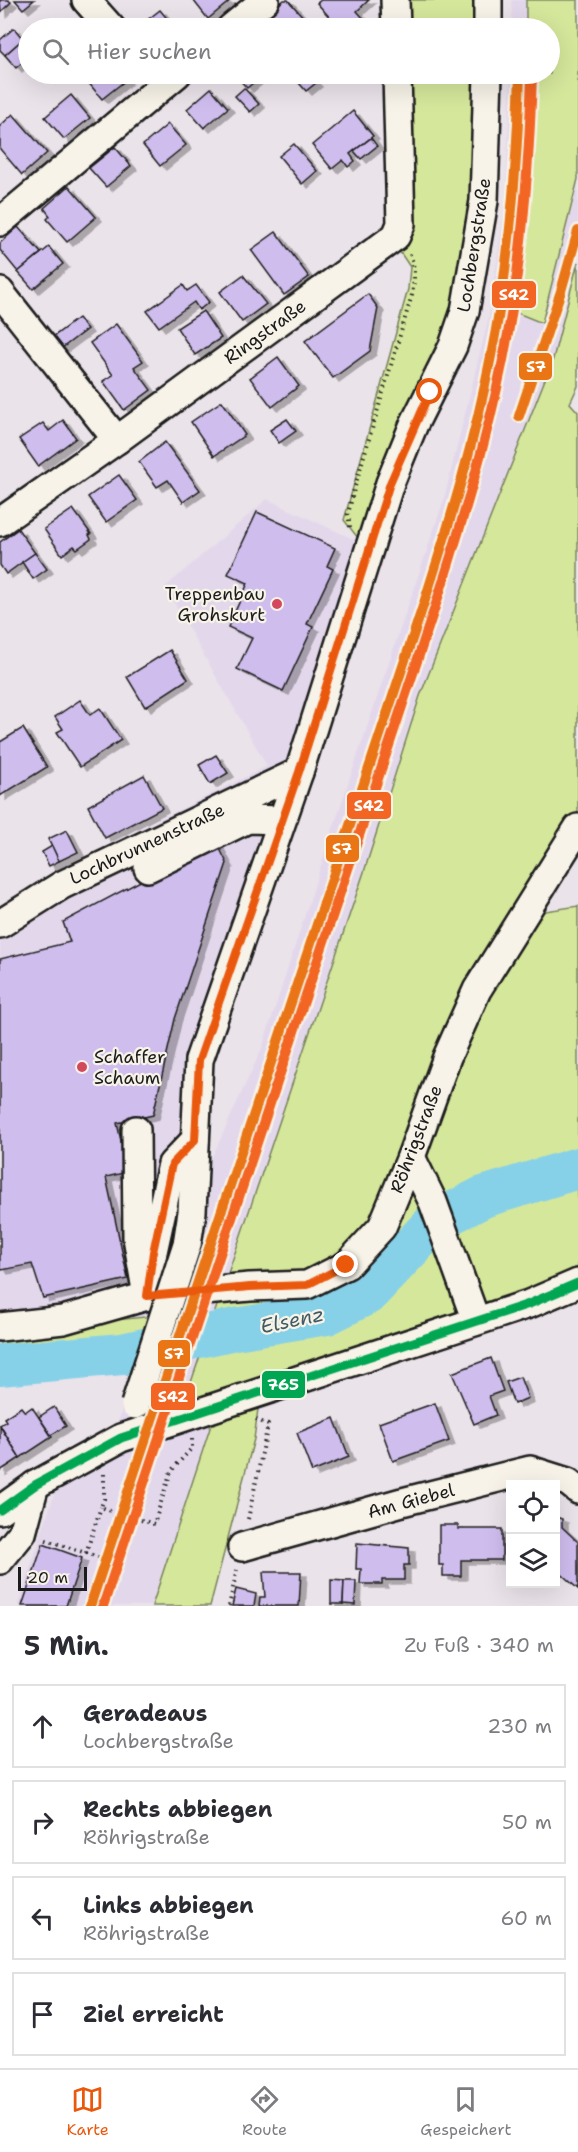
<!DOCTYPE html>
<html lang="de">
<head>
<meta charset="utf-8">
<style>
  body { margin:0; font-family:"Shantell Sans",sans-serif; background:#f2f2f3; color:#2b2b33 }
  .controls { position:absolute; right:18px; bottom:18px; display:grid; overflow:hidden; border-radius:0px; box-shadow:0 6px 24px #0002 }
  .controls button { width:54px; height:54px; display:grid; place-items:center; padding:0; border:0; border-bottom:2px solid #e1e1e2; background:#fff; color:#2b2b33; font:30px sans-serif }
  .scale { position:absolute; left:18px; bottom:15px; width:69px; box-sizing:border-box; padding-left:6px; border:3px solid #1c1c1c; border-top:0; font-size:16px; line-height:21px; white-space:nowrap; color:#1c1c1c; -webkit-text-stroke:4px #f7f3e8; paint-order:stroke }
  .stop { position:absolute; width:18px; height:18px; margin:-14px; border:4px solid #ea580c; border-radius:50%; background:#fff }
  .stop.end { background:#ea580c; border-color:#fff; box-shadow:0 2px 6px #0008 }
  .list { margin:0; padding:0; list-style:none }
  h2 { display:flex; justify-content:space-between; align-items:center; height:78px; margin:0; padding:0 24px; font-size:26px }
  h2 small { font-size:20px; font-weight:400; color:#7c7c81 }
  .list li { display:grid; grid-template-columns:39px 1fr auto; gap:18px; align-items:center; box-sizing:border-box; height:84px; margin:0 12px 12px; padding:0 12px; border:2px solid #e1e1e2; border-radius:0px }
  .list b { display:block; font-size:22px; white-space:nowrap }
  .list p { margin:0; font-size:20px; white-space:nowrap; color:#7c7c81 }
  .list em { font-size:20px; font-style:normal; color:#7c7c81 }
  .icon { flex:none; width:33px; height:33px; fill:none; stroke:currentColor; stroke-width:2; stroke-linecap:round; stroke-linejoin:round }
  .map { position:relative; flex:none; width:578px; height:1606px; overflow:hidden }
  .search { position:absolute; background:#fff; box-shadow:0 6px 24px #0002; left:18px; right:18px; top:18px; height:66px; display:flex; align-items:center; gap:15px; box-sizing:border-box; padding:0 21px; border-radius:33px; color:#7c7c81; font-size:22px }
  .sheet { height:462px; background:#fff }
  nav { display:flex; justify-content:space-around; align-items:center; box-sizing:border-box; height:84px; border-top:2px solid #e1e1e2; background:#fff; font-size:16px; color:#7c7c81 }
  nav a { display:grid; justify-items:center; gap:3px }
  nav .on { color:#ea580c }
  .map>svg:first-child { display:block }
</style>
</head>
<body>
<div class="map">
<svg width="578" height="1606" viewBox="0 0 578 1606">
  <defs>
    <filter id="shadow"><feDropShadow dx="6" dy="4" stdDeviation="0" flood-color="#0004"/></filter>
  </defs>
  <rect width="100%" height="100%" fill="#ebe3ea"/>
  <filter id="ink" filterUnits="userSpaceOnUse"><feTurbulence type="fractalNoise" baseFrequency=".0167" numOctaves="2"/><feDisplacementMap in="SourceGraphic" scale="12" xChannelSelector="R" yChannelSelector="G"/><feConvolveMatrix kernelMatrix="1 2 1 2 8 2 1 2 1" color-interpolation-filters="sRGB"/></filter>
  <g filter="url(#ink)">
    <g fill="#e3d8eb">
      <path d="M511,0h15v28h-13z"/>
      <path d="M511,74h14v16l-12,158 -8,60 37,15 36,-146v85l-25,97 -133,337 -56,176 -181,533 29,-9 -1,29 -59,181h-134l40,-124 55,-48 27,-71 -95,-34 -45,3v-424l55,-36 212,-106 -102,-179 102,-88 95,44 -59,166 -116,341 1,50 14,79 60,-131 67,-208 115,-341 45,-183 16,-111z"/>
    </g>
    <g fill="#d5e79b" stroke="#78825c" stroke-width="1.5">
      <path d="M399,0h74l1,28h-73z"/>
      <path d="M526,0h52v179l-36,144 -37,-15 8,-60 12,-174h25v-46h-24z"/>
      <path d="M402,74h72l1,106 -13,102 -24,69 -76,192 -18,-23 64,-231 2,-22 -10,-15 7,-69z"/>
      <path d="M578,262v124l-8,17 8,9v440l-52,62 52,-8v362l-73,33 -243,78 -8,60 -44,167h-58l59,-181v-29l-28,10 181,-534 56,-176 133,-337z"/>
      <path d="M154,1316l-14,47 -108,10 -32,-2v-39z"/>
    </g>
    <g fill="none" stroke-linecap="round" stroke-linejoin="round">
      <path stroke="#87d1e8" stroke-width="42" d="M0,1365l122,-11 113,-25 92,-15 40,-20 69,-73 47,-24 95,-29"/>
    </g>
    <g fill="#cfbdee" stroke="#1c1c1c" stroke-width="1.5" filter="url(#shadow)">
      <path d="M0,0h8l3,2 -10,10z"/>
      <path d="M15,0h19l-11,9z"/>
      <path d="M193,0h38l-23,19z"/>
      <path d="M284,0h4l25,28h-41l-9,-10z"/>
      <path d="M321,0h48l-12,11 15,17h-33l-22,-25z"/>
      <path d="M160,10l15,18h-38z"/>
      <path d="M14,28l9,11 -18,16 -5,-5v-10z"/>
      <path d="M23,39l5,5v13l-12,11 -11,-13z"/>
      <path d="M84,74h37l5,6 -24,19 -20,-24z"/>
      <path d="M239,74h18l3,3 -13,11 -11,-12z"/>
      <path d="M294,74h13l9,9 -10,8 -14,-16z"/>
      <path d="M211,88l17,20 -24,20 -17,-19z"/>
      <path d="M244,88l15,16 -9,8 -15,-16z"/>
      <path d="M71,95l19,23 -26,21 -19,-22z"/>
      <path d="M353,111l20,25 -23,18 5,7 -7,6 -5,-7 -11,9 -20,-24z"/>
      <path d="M13,114l34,39 -25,22 -22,-26v-23z"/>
      <path d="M168,124l18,21 -26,21 -17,-21z"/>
      <path d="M371,138l6,8 -16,13 -7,-8z"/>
      <path d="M294,144l23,27 -15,13 -23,-28z"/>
      <path d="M115,147l16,19 -25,21 -17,-19z"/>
      <path d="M69,186l27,31 -29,25 -20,-23 3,-3 -6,-8z"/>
      <path d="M18,227l23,26 -23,19 -18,-22v-7z"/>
      <path d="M276,232l33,45 -25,18 -33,-45z"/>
      <path d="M49,247l14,17 -30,25 -15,-17z"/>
      <path d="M243,275l23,29 -24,18 -22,-30z"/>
      <path d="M183,285l4,6 9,-6 13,17 -10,8 -5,-8 -35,25 -12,-16z"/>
      <path d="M368,294l10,14 -8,43 -37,27 -28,-37z"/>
      <path d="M203,311l18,27 -26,17 -18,-27z"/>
      <path d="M78,318l9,11 -25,19 -9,-11z"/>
      <path d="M116,324l27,37 -9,6 17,23 -27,20 -21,-29 10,-6 -23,-32z"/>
      <path d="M278,357l21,29 -27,21 -22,-29z"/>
      <path d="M222,401l23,34 -31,21 -23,-34z"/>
      <path d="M287,419l9,12 -17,12 -9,-13z"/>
      <path d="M63,420l13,18 -38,28 -19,-27 24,-16 6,8z"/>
      <path d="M165,442l35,48 -17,12 -15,-22 -11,7 -18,-25z"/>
      <path d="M119,475l18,25 -31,22 -18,-25z"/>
      <path d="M73,509l18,25 -2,1 2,4 -14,10 -3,-3 -12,9 -18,-26z"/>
      <path d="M257,512l78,36 -8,18 6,3 -26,55 6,3 -30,64 -46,-22 15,-31 -24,-11 20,-44 -20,-9z"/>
      <path d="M18,529l17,24 -29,21 -6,-9v-23z"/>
      <path d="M35,553l12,16 -14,10 -11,-17z"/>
      <path d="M170,650l18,29 -43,28 -18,-30z"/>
      <path d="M80,700l10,15 10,-7 21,32 -41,27 -23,-35 6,-3 -8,-12z"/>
      <path d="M23,728l24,39 -47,29v-54z"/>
      <path d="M216,755l12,18 -18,11 -11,-19z"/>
      <path d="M144,775l18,33 -57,30 -17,-32z"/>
      <path d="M67,830l11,22 -19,9 -11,-22z"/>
      <path d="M216,841l11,22 -52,156 -22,96 -36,8 11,49 -22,5 22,102 -85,19 -11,-34 -30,6 -2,-3v-308l70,-17 -7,-20z"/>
      <path d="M52,846l7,15 -10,5 -7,-14z"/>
      <path d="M491,1358l12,33 -14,5 7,19 -22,9 -22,-51z"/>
      <path d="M520,1377l8,21 -14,6 -8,-22z"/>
      <path d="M435,1403l14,38 -56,20 -14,-38z"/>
      <path d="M21,1407l4,5 7,-5 20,30 -32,21 -20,-33 6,-4 -2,-3z"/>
      <path d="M54,1407l12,19 -15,9 -12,-18z"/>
      <path d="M334,1418l15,39 -37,15 -15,-39z"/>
      <path d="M0,1426l20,32 -20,13z"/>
      <path d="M556,1517l6,2v8l16,15v47l-22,-20z"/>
      <path d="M439,1525h19v4h44v31h-41v16h-18v-11h-4z"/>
      <path d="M357,1543l52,5v17h-5v15h-22v4h-22l1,-15h-5z"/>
      <path d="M43,1544l39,14 -16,48h-44z"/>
      <path d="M263,1572h38l-2,34h-40l1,-9h5z"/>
      <path d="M331,1580l13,1 -1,23h-12z"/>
      <path d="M344,1581h12l-1,24 -12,-1z"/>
      <path d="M236,1589l20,5 -2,12h-22z"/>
    </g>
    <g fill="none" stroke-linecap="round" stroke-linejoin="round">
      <defs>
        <g id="minor">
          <path d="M86,0l25,28"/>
          <path d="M395,0l1,28"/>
          <path d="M488,0v28"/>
          <path d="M231,28l34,-28"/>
          <path d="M0,222l177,-148"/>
          <path d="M0,292l117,148"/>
          <path d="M0,522l117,-82 279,-204 5,-12 -4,-150"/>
          <path d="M148,868l100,-49 33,1"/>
          <path d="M0,924l62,-39 237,-113"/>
          <path d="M136,1130l1,107 10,59 103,-9 57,-2 40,-20 35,-38 29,-70 36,-100 30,-67 101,-162"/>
          <path d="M411,1157l22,45 43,119"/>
          <path d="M187,1244l5,-32 7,-152 100,-288 91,-289 24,-59 39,-78 12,-35 19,-110 4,-127"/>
          <path d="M0,1327l63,-7 84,-24 6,-44 19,-88 23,-24"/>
          <path d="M0,1510l35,-25 86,-47 408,-134 49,-21"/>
          <path d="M242,1547l160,-45 128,-32 38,12 10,8"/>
          <path d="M0,1560l22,-27 13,-48"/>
        </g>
      </defs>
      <use href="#minor" stroke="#1c1c1c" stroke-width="32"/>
      <g stroke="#1c1c1c" stroke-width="4" stroke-dasharray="1.5 4.5" stroke-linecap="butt">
        <path d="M350,527l-2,-13 5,-21 59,-198c2,-14 4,-26 -2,-41"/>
        <path d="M104,1474v25l-3,8 12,5"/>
        <path d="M248,1519l20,-94 -12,-6"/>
        <path d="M141,1520l13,4 17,-53 21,-23v-9"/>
        <path d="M46,1540l40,13 15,-46"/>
        <path d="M86,1553l12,4"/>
        <path d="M229,1606l8,-36"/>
      </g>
      <use href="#minor" stroke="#f7f3e8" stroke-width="27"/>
      <defs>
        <path id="minor-bridge" d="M135,1405l52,-161"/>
      </defs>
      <use href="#minor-bridge" stroke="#1c1c1c" stroke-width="32" stroke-linecap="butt"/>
      <use href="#minor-bridge" stroke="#f7f3e8" stroke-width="27"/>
      <defs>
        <path id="bus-1" d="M0,1510l35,-25 86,-47 408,-134 49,-21"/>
      </defs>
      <use href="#bus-1" stroke="#f7f3e8" stroke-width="14"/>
      <use href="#bus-1" stroke="#00a651" stroke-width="9"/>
      <defs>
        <g id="rail-1">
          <path d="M519,416l42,-125 17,-60"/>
          <path d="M90,1606l334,-1003c26,-81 51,-163 67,-247 19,-93 26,-187 29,-282"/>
        </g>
        <path id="rail-2" d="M103,1606l332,-999c26,-81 51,-163 68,-247 19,-94 26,-190 29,-286"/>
      </defs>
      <use href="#rail-1" stroke="#f7f3e8" stroke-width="15"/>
      <use href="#rail-2" stroke="#f7f3e8" stroke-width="15"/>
      <use href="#rail-1" stroke="#e97514" stroke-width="10"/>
      <use href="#rail-2" stroke="#f26522" stroke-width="10"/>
    </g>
  </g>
  <g fill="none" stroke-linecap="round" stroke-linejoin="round" filter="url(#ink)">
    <path stroke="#ea580c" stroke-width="8" d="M346,1265l-39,20 -57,2 -103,9 6,-44 19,-88 23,-24 4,-80 100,-288 91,-289 40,-91"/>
  </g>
  <g fill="#d1495b" stroke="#f7f3e8" stroke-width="2">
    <circle cx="277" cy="604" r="6"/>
    <circle cx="82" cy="1067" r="6"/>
  </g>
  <g text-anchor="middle" stroke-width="4.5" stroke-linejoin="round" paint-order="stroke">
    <g font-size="18" fill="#1c1c1c" stroke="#f7f3e8">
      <text transform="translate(474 245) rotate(-81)" y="6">Lochbergstraße</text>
      <text transform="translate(265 332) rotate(-36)" y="6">Ringstraße</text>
      <text transform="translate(147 844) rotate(-25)" y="6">Lochbrunnenstraße</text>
      <text transform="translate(416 1139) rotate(-69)" y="6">Röhrigstraße</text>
      <text transform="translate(411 1501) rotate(-15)" y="6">Am Giebel</text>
    </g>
    <g font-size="18" fill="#1c1c1c" stroke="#f7f3e8" text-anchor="end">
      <text x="265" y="600">Treppenbau<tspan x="265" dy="21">Grohskurt</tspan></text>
      <text x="94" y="1063" text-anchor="start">Schaffer<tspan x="94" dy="21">Schaum</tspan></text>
    </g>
    <g font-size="20" font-style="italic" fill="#415b63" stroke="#f7f3e8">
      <text transform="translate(292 1320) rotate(-12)" y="7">Elsenz</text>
    </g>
  </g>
  <g stroke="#f7f3e8" stroke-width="2">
    <rect x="491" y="280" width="46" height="29" rx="6" fill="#f26522"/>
    <rect x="518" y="352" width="35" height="29" rx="6" fill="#e97514"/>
    <rect x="346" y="791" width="46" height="29" rx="6" fill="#f26522"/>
    <rect x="325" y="834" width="35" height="29" rx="6" fill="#e97514"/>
    <rect x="157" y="1339" width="34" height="29" rx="6" fill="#e97514"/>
    <rect x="261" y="1370" width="45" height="29" rx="6" fill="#00a651"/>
    <rect x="150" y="1382" width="46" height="29" rx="6" fill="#f26522"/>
  </g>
  <g font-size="16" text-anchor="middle" font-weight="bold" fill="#fff">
    <text x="514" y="300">S42</text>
    <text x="536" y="372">S7</text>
    <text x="369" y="811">S42</text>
    <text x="342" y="854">S7</text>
    <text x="174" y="1359">S7</text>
    <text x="283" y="1390">765</text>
    <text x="173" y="1402">S42</text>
  </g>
</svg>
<div class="controls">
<button><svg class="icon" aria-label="locate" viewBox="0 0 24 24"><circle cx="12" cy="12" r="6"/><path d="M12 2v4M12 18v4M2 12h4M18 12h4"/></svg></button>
<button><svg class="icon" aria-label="layers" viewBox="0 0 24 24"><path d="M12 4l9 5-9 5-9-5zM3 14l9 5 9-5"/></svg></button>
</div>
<div class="scale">20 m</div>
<div class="stop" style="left:430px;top:392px"></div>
<div class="stop end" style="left:346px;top:1265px"></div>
<div class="search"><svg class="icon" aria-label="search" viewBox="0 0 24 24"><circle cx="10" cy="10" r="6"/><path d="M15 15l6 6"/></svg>Hier suchen</div>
</div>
<section class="sheet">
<h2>5 Min.<small>Zu Fuß · 340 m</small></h2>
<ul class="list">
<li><svg class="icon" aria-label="ahead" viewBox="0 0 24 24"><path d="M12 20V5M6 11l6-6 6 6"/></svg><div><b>Geradeaus</b><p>Lochbergstraße</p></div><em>230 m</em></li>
<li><svg class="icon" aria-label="right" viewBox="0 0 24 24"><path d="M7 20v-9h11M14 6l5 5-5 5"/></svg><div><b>Rechts abbiegen</b><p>Röhrigstraße</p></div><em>50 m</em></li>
<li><svg class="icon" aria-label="left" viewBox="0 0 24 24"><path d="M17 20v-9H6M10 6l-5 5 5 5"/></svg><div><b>Links abbiegen</b><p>Röhrigstraße</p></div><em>60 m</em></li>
<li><svg class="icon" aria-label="arrive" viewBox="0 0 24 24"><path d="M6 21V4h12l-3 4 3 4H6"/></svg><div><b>Ziel erreicht</b></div></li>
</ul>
</section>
<nav>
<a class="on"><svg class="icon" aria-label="map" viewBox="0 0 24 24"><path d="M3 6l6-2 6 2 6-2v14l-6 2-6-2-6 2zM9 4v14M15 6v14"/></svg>Karte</a>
<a><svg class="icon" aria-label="directions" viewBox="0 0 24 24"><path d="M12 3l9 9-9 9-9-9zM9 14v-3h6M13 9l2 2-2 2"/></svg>Route</a>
<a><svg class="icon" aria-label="saved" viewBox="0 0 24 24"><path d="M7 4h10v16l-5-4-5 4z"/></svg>Gespeichert</a>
</nav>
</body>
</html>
